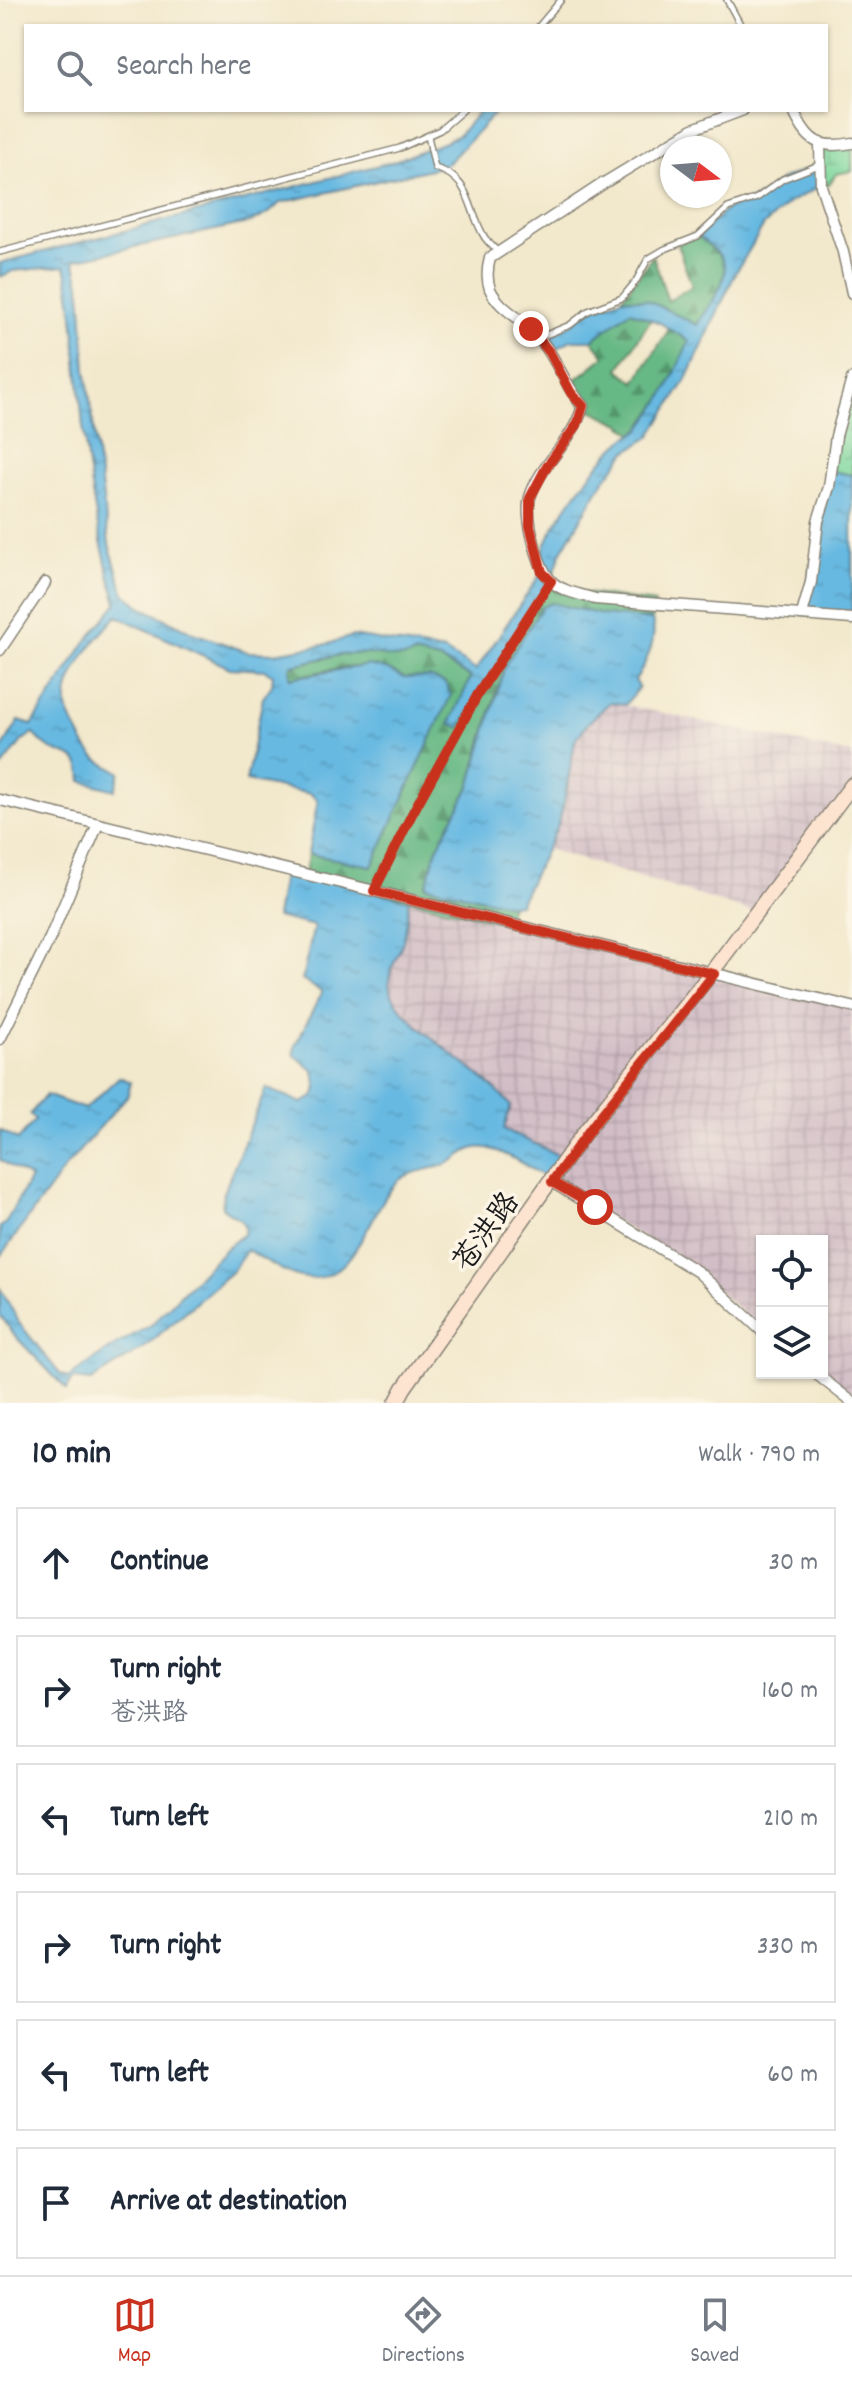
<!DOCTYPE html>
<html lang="en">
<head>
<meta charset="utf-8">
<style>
  body { margin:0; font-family:Dekko,"LXGW WenKai TC",sans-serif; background:#f2f2f3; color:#1f2937 }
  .controls { position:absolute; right:24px; bottom:24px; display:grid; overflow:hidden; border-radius:0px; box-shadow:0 2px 6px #0004 }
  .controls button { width:72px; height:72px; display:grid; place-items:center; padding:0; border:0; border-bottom:2px solid #e0e1e3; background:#fff; color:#1f2937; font:40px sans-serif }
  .compass { position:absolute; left:660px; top:136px; width:72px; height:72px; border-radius:50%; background:#fff; box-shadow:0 2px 6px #0004; rotate:106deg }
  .stop { position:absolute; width:24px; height:24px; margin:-18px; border:6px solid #c8321e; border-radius:50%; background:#fff }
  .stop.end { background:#c8321e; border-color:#fff; box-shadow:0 2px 8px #0008 }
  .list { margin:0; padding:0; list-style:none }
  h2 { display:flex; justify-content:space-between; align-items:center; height:104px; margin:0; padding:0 32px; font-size:34px }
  h2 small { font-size:26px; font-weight:400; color:#747a83 }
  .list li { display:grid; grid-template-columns:52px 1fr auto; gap:24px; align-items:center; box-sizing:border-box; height:112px; margin:0 16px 16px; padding:0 16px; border:2px solid #e0e1e3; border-radius:0px }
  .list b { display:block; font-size:30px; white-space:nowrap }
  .list p { margin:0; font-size:26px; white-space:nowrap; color:#747a83 }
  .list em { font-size:26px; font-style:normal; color:#747a83 }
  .icon { flex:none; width:44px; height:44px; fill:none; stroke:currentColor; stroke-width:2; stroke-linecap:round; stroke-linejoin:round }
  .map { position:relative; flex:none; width:852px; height:1403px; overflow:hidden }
  .search { position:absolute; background:#fff; box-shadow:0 2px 6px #0004; left:24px; right:24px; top:24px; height:88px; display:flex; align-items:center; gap:20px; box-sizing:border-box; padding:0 28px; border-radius:0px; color:#747a83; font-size:30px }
  .sheet { height:872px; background:#fff }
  nav { display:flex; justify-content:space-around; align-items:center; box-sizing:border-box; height:112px; border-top:2px solid #e0e1e3; background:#fff; font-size:22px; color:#747a83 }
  nav a { display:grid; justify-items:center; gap:4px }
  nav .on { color:#c8321e }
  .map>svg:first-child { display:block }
</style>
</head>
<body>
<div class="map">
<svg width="852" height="1403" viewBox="0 0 852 1403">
  <defs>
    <pattern id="industrial-grid" width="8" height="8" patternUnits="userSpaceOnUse" patternTransform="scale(2)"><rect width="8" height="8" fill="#d2bdc6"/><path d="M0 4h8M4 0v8" fill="none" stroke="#b4a2aa"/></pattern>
    <pattern id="forest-firs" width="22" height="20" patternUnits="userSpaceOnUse" patternTransform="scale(2)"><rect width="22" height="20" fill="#66b884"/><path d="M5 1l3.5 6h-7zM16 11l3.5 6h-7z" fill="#53956b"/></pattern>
    <pattern id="wetland-marsh" width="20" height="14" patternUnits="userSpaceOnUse" patternTransform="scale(2)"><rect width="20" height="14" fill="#7ed79d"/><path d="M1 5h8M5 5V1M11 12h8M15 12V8" fill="none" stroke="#6cb887"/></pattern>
    <pattern id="water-ripples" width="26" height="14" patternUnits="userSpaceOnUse" patternTransform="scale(2)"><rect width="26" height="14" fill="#67b9e2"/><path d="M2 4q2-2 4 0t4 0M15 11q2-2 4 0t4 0" fill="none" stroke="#599ec1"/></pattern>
  </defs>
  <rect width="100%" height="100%" fill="#fcf5e5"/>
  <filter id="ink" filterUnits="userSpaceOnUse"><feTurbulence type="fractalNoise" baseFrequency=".0125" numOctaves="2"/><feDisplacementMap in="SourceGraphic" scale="16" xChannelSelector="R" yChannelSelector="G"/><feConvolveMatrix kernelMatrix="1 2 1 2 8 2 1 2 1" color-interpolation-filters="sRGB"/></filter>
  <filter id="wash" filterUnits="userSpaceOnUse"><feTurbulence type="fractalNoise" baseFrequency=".006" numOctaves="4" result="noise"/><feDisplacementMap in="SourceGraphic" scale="32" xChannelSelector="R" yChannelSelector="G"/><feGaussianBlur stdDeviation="1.8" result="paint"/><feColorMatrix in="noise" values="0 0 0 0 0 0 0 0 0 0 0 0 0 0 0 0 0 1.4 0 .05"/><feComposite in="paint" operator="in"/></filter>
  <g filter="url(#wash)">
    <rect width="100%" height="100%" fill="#f2e8cc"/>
    <g fill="url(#industrial-grid)">
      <path d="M610,702l242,52v35l-92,125 -213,-65 18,-46 10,-62 13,-18z"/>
      <path d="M409,900l443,107v395l-30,-29v-132h-60v90l-64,-59 -146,-90 16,-22 -65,-31 8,-23 -10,-13 -78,-61 -31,-33 -4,-18 16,-42z"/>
    </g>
    <g fill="url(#forest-firs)" stroke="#416a50" stroke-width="2">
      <path d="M698,236c8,7 19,15 24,24 11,19 -16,49 -25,66l-50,-26 -25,-2 31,-42 15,45 24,-15 -15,-42z"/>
      <path d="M630,311l21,8 -32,50 16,13 35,-54 19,13 -21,49 -30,42 -4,2 -13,-10 -38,-18 -15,-20 37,-30 -13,-16z"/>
      <path d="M551,581l8,8 96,14 -3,17 -49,-5 -52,-12 -53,83 -28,101 -33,61 -11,38 85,19 -6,18 -200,-49 3,-20 64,12 58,-189 -26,1 -18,-9 -41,-2 -56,11 1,-12c27,-6 53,-15 81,-12 15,1 29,8 43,0l26,6 31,17 -21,46z"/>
    </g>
    <g fill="url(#wetland-marsh)" stroke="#4d7a5c" stroke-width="2">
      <path d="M852,143v28l-16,3 -7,10 -8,2 -1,-41z"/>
      <path d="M852,379v96l-21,-4z"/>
    </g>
    <g fill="url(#water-ripples)" stroke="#426a7f" stroke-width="2">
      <path d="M480,110h18l-50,53 -13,5 -155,35 -11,10 -17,9 -178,38 7,28 5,82 23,174 15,49 19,15 51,25 54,19 26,1 50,-8 29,-9 91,15 32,19 66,-98c0,-6 0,-13 1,-19 5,-27 56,-92 78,-111 6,-6 15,-8 20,-14 22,-26 35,-56 48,-87l-29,-18 -30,-12 -38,29h-21l-21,13 -12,-15 32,-13 18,-14 34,-13 25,2 50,25c9,-16 36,-46 25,-66 -5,-9 -16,-16 -24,-23l30,-28 29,-10 26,-19 36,-14 2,21 -31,16 -26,23 -29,49 -47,103 -38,60 -24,15 -25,33 -39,66 -11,30 -91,147 -10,-5 21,-46 -31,-17 -26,-6c-14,8 -28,1 -43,0 -28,-3 -54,6 -81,12v12l79,-13 17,4 18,9 25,-1 16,6 6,12 -79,171 -64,-12 10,-53 -7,-7 -65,-13 17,-83 9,-13 1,-10 -8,-5 -35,-2 -113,-52c-21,23 -53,57 -50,91 1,8 6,16 10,23 12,25 19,31 43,42l-5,18 -33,-9c-1,-30 -14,-22 -34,-34 -6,-4 -11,-10 -15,-14l-11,8 -22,29v-18l19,-31 13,4 53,-82 32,-40c-22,-71 -32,-146 -38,-220 -4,-40 -5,-78 -14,-117l-52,5 -13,6v-14l391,-101 54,-20 15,-8z"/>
      <path d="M831,471l21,4v144l-50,-5z"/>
      <path d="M551,603l52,12 49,5c6,18 -6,44 -17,60l4,7 -14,18 -15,-3 -22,21 -13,18 -11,62 -7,25 -38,76 -8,1 -85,-19 11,-38 33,-61 35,-122 37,-58z"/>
      <path d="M284,869l125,31c-2,12 -2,25 -5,37 -3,15 -16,32 -15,47 3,37 96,87 122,122l-7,23 64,31 -16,22c-18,-11 -55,-38 -76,-34 -12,2 -21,14 -32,17 -14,5 -35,6 -46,16 -29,28 -41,101 -90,97 -20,-1 -43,-19 -61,-28l-15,21 -87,76 -54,34 -19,-2 -5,11 -51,-53 -16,-22v-27l20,36 40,50 8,4 44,-31 39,-22 76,-78 17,-13c3,-18 -12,-16 -22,-27l1,-13 43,-106 36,15 12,-6 3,-9 -3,-17 -20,-16 1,-9 27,-54 -20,-12 12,-54 -38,-9z"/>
      <path d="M119,1077l12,5 -3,13 -62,71 -66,91v-30l5,-3 25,-46 -30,-18v-30l18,10 17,-20 -5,-6 16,-19 39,14z"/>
    </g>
  </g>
  <g filter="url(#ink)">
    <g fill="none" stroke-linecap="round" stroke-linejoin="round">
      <defs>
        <g id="lane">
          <path d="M727,0l14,26"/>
          <path d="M539,26l22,-26"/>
          <path d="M428,136l7,32c38,11 32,42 50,70 4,5 9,10 13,14"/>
          <path d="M0,252l400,-104 40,-18 23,-20"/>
          <path d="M541,337l29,-12 18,-14 34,-13 14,-17 12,-22 17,-10 33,-13 30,-28 29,-10 26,-19 36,-14"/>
          <path d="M374,891l38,-77 66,-120 73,-112"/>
        </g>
        <g id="street">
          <path d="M743,110l-50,19 -89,54 -114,75c-3,11 -4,20 0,31 8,18 27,27 40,39 24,22 32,54 53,78 -10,36 -43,58 -53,91 -4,15 1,35 5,50 12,41 21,41 60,52l257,20"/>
          <path d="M793,110c14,30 24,40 59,33"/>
          <path d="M820,145l1,41 22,66 9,41"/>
          <path d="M802,614l9,-32 7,-61 11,-34 7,-51 16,-57"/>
          <path d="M0,650l45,-67"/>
          <path d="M0,800l852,207"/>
          <path d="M0,1039l50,-101 48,-114"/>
          <path d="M552,1182l146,90 64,59"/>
          <path d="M815,1373l37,29"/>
        </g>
        <path id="secondary" d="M396,1403l8,-15 180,-255 127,-160 141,-188"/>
      </defs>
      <use href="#lane" stroke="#878274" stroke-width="8"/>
      <use href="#street" stroke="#878274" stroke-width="13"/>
      <use href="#secondary" stroke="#878274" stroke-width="17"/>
      <use href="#lane" stroke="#fff" stroke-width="5"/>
      <use href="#street" stroke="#fff" stroke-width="10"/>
      <use href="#secondary" stroke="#fde4d1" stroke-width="14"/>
    </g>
  </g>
  <g fill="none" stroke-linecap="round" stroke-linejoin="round" filter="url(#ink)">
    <path stroke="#c8321e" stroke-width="10" d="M531,329l19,24 21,40 12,13 -6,19 -31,43 -16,30v28l12,46 9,9 -73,113 -66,120 -38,77 340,83 -120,150 -42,58 43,25"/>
  </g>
  <g text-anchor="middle" stroke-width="7" stroke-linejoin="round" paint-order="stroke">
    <g font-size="30" fill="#1c1c1c" stroke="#fcf5e5">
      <text transform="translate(485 1231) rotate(-54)" y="10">苍洪路</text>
    </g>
  </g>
</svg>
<div class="controls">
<button><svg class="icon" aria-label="locate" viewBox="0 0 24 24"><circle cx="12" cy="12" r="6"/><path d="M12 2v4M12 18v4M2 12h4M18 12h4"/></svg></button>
<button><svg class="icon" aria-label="layers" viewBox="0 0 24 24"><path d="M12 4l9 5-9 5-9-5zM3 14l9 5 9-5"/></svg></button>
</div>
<svg class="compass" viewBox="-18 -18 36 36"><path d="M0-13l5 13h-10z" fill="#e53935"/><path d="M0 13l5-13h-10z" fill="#747a83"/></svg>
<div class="stop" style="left:595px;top:1207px"></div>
<div class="stop end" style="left:531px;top:329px"></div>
<div class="search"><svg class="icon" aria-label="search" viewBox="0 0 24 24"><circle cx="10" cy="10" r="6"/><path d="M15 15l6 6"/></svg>Search here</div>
</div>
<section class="sheet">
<h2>10 min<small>Walk · 790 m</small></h2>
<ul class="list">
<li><svg class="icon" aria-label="ahead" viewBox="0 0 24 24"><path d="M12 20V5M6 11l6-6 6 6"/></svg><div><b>Continue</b></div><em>30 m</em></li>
<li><svg class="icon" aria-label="right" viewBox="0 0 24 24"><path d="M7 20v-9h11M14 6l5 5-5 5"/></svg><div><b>Turn right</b><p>苍洪路</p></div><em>160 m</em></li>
<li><svg class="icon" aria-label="left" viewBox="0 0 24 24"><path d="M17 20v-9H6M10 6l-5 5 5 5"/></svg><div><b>Turn left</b></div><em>210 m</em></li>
<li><svg class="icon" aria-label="right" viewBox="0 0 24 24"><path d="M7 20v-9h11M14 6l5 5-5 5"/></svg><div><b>Turn right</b></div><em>330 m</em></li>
<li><svg class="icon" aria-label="left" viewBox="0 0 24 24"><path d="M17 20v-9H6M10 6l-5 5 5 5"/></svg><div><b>Turn left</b></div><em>60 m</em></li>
<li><svg class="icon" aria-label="arrive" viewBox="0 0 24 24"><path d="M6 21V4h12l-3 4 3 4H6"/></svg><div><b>Arrive at destination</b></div></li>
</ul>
</section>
<nav>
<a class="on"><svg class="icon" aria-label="map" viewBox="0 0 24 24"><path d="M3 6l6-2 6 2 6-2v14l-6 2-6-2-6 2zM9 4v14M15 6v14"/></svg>Map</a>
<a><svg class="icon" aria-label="directions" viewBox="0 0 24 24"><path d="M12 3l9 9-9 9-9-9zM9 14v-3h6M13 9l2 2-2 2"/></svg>Directions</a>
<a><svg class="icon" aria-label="saved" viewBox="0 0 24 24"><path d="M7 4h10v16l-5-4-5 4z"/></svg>Saved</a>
</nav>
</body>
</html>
